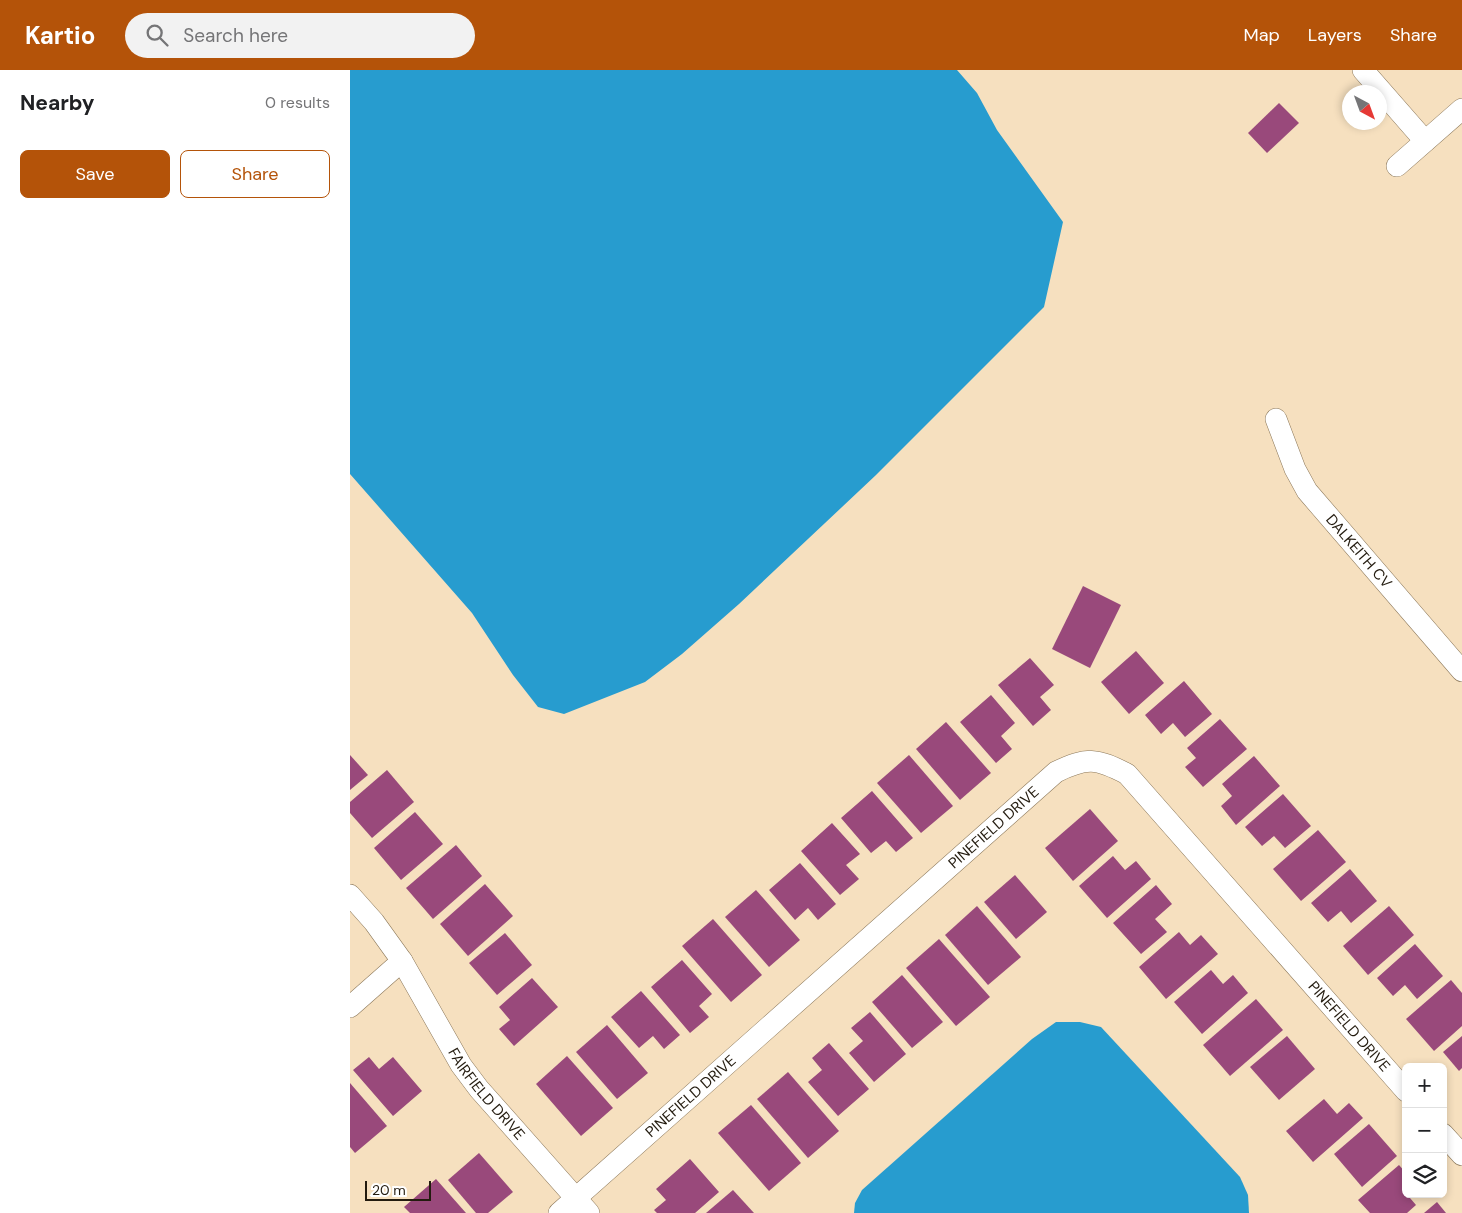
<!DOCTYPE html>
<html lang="en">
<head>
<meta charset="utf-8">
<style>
  body { margin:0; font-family:"DM Sans",sans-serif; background:#f2f2f2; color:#202124 }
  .controls { position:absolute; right:15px; bottom:15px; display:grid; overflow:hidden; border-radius:8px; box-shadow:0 2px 8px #0003 }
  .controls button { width:45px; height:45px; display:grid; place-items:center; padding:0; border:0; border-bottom:1px solid #e0e0e0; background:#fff; color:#202124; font:25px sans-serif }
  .compass { position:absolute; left:992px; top:15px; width:45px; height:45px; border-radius:50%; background:#fff; box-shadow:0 2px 8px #0003; rotate:139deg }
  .scale { position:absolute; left:15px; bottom:12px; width:66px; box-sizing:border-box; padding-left:5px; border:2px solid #231b0f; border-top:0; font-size:14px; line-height:18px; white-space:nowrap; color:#231b0f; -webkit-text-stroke:4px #fff; paint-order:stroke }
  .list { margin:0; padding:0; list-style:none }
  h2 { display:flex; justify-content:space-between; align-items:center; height:65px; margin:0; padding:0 20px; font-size:21px }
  h2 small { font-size:16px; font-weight:400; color:#757577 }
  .actions { display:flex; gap:10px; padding:15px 20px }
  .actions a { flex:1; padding:11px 0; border:1px solid #b45309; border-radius:8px; text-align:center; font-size:18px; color:#b45309 }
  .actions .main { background:#b45309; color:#fff }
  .icon { flex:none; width:28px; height:28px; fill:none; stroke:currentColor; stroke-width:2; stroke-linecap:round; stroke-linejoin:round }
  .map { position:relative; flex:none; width:1112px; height:1143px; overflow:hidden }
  header { display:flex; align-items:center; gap:30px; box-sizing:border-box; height:70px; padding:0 25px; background:#b45309; color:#fff }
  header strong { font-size:24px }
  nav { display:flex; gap:28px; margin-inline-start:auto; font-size:18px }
  .search { width:350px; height:45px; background:#f2f2f2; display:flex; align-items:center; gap:12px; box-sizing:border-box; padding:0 18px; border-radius:28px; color:#757577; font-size:19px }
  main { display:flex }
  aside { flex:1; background:#fff }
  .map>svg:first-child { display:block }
</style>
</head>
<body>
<header>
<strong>Kartio</strong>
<div class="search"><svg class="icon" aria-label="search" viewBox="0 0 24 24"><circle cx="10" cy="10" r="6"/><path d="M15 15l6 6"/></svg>Search here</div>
<nav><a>Map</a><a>Layers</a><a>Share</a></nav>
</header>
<main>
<aside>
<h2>Nearby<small>0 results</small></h2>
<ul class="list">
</ul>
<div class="actions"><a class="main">Save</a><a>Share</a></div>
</aside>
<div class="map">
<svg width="1112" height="1143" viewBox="0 0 1112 1143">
  <rect width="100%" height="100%" fill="#f6e0bf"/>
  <g fill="#279ccf">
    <path d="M0,0h607l20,23 20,37 66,92 -19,85 -168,168 -137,129 -57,50 -37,28 -81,32 -26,-7 -25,-32 -41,-62 -122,-139z"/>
    <path d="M706,952h24l21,5 139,150 8,18 1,18h-395l1,-10 7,-13 170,-151z"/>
  </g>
  <g fill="#99497b">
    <path d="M929,33l20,20 -32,30 -19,-20z"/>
    <path d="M733,516l38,19 -31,63 -38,-19z"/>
    <path d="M786,581l28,32 -35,31 -28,-32z"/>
    <path d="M680,588l24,27 -14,12 11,13 -18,16 -35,-41z"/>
    <path d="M834,611l28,33 -27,23 -12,-14 -12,11 -16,-19z"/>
    <path d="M641,625l24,28 -14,13 11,13 -16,14 -36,-41z"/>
    <path d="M870,649l27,30 -44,38 -18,-20 11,-9 -9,-10z"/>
    <path d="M596,652l45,51 -31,27 -44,-51z"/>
    <path d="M0,685l18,20 -18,15z"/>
    <path d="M559,685l44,51 -32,27 -44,-50z"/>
    <path d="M904,686l26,30 -44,39 -15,-19 11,-10 -10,-12z"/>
    <path d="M37,700l27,32 -42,36 -22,-25v-11z"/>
    <path d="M522,721l41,47 -17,14 -10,-11 -15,12 -30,-35z"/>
    <path d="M933,724l28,32 -26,22 -11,-12 -12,10 -17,-19z"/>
    <path d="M740,739l28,32 -45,40 -28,-33z"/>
    <path d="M65,742l28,32 -42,36 -27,-32z"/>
    <path d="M482,753l28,31 -14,11 13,14 -19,16 -39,-44z"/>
    <path d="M968,760l28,32 -45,39 -28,-32z"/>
    <path d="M106,775l26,31 -49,43 -27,-31z"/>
    <path d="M763,786l12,14 11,-9 15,18 -44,39 -28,-32z"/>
    <path d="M450,793l36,41 -18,16 -10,-12 -13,12 -26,-30z"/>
    <path d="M1000,799l27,32 -26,22 -10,-12 -13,11 -17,-19z"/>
    <path d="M665,805l32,37 -31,27 -32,-37z"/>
    <path d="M135,814l28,32 -45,40 -28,-32z"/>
    <path d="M806,815l16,19 -17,15 12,13 -26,22 -28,-31z"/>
    <path d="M406,820l44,50 -31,27 -44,-50z"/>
    <path d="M627,836l44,51 -33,28 -43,-50z"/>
    <path d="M1039,836l25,29 -46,40 -25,-29z"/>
    <path d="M363,849l49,56 -31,27 -49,-56z"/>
    <path d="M829,862l11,13 11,-10 17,19 -52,45 -27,-32z"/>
    <path d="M155,863l27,32 -35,30 -28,-32z"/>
    <path d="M589,869l51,58 -34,29 -50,-58z"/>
    <path d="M1065,874l28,32 -26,23 -12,-14 -12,11 -16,-18z"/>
    <path d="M332,890l30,34 -13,12 10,11 -19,16 -39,-46z"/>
    <path d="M861,900l12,14 10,-9 15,18 -46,41 -28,-32z"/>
    <path d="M552,905l41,47 -31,26 -40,-46z"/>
    <path d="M182,908l26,29 -44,39 -15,-17 11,-9 -11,-13z"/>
    <path d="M1101,910l11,13v33l-28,25 -28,-32z"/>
    <path d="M291,921l39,44 -16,14 -11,-13 -14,12 -28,-31z"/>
    <path d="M906,929l27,31 -53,46 -27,-31z"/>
    <path d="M520,942l36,42 -32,28 -25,-29 14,-12 -12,-13z"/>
    <path d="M257,955l41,48 -31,26 -41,-47z"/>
    <path d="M937,966l28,33 -36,31 -29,-33z"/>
    <path d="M1112,966v32l-3,3 -16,-19z"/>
    <path d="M479,973l40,46 -31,27 -30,-34 14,-12 -10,-12z"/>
    <path d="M217,986l46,52 -32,28 -45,-52z"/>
    <path d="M19,987l10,12 14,-12 29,34 -29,25 -40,-46z"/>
    <path d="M438,1002l51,59 -31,27 -51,-59z"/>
    <path d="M0,1013l37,43 -32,27 -5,-6z"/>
    <path d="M974,1029l13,15 12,-11 14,15 -50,44 -27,-31z"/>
    <path d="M401,1035l50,58 -32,28 -51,-58z"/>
    <path d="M1019,1054l28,32 -35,31 -28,-33z"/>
    <path d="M129,1083l34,39 -25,21h-12l-28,-33z"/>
    <path d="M340,1089l29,33 -24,21h-38l-3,-3 12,-10 -10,-11z"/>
    <path d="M1049,1095l7,8 -2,18 12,14 -9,8h-37l-12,-13z"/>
    <path d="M86,1109l30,34h-56l-6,-6z"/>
    <path d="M383,1120l21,23h-48z"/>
    <path d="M1087,1132l9,11h-22z"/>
  </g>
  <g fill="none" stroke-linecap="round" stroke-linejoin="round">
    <defs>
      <g id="minor">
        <path d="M1013,0l62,71"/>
        <path d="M1047,96l65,-57"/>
        <path id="s1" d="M926,349l19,50 12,22 155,180"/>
        <path id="s2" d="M0,825l24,27 28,39 59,104 18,24 110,124"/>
        <path d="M0,937l52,-46"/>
        <path d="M1093,1064l19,21"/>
        <path id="s3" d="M209,1143l497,-441c31,-15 40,-14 71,2l279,317"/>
      </g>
    </defs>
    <use href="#minor" stroke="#8c785a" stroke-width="22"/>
    <use href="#minor" stroke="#fff" stroke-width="21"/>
  </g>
  <g text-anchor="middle" stroke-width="5" stroke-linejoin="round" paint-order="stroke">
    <g font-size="15" fill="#231b0f" stroke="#fff">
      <text dy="5" stroke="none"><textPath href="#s1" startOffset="158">DALKEITH CV</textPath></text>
      <text dy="5" stroke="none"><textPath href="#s3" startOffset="581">PINEFIELD DRIVE</textPath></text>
      <text dy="5" stroke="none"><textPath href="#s3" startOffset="1076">PINEFIELD DRIVE</textPath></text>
      <text dy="5" stroke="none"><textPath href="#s2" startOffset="242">FAIRFIELD DRIVE</textPath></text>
      <text dy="5" stroke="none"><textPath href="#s3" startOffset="176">PINEFIELD DRIVE</textPath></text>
    </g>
  </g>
</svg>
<div class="controls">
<button>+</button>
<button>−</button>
<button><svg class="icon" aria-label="layers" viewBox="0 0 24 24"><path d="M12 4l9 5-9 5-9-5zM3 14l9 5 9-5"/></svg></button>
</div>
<svg class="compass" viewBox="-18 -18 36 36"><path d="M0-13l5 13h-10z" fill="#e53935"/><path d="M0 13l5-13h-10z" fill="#757577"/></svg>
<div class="scale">20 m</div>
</div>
</main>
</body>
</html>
